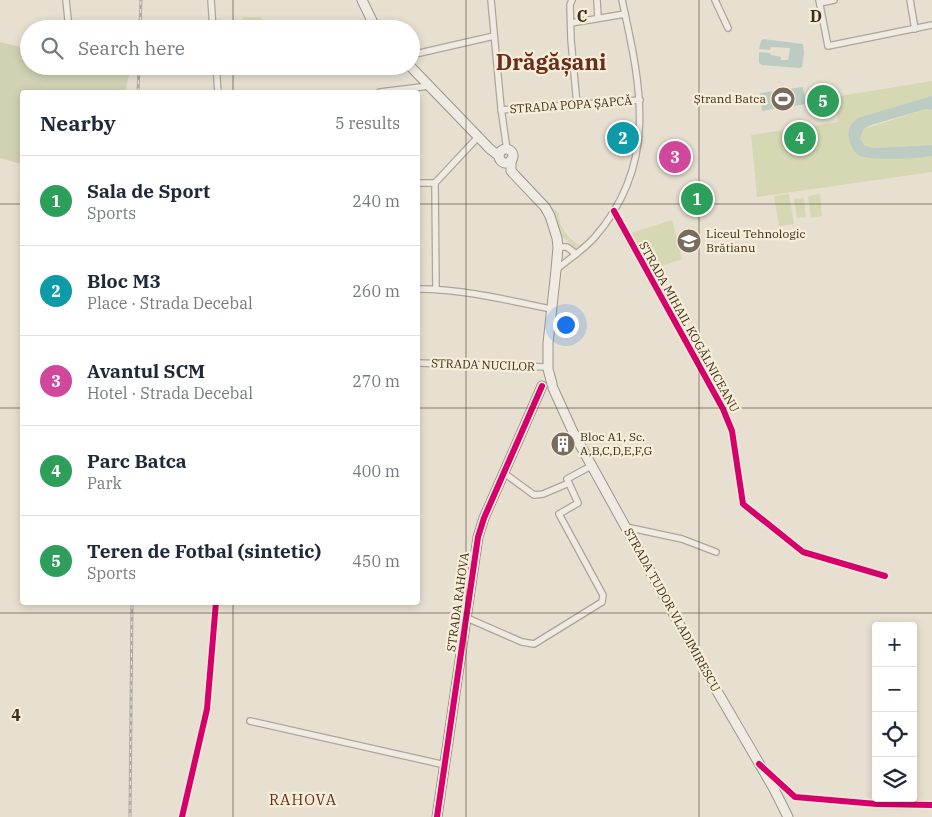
<!DOCTYPE html>
<html lang="en">
<head>
<meta charset="utf-8">
<style>
  body { margin:0; font-family:"IBM Plex Serif",serif; background:#f2f2f3; color:#1f2937 }
  .controls { position:absolute; right:15px; bottom:15px; display:grid; overflow:hidden; border-radius:5px; box-shadow:0 2px 8px #0003 }
  .controls button { width:45px; height:45px; display:grid; place-items:center; padding:0; border:0; border-bottom:1px solid #e0e1e3; background:#fff; color:#1f2937; font:25px sans-serif }
  .you { position:absolute; left:565px; top:324px; width:18px; height:18px; margin:-12px; border:4px solid #fff; border-radius:50%; background:#1a73e8; box-shadow:0 0 0 8px #1a73e833 }
  .badge { display:grid; place-items:center; width:32px; height:32px; border-radius:50%; background:#0f766e; color:#fff; font-size:16px; font-weight:700 }
  .pin { position:absolute; translate:-50% -50%; border:2px solid #fff; box-shadow:0 1px 5px #0006 }
  .list { margin:0; padding:0; list-style:none }
  h2 { display:flex; justify-content:space-between; align-items:center; height:65px; margin:0; padding:0 20px; font-size:21px }
  h2 small { font-size:16px; font-weight:400; color:#747a83 }
  .list li { display:grid; grid-template-columns:32px 1fr auto; gap:15px; align-items:center; box-sizing:border-box; height:90px; padding:0 20px; border-top:1px solid #e0e1e3 }
  .list b { display:block; font-size:19px; white-space:nowrap }
  .list p { margin:0; font-size:16px; white-space:nowrap; color:#747a83 }
  .list em { font-size:16px; font-style:normal; color:#747a83 }
  .icon { flex:none; width:28px; height:28px; fill:none; stroke:currentColor; stroke-width:2; stroke-linecap:round; stroke-linejoin:round }
  .map { position:relative; flex:none; width:932px; height:817px; overflow:hidden }
  .search { position:absolute; background:#fff; box-shadow:0 2px 8px #0003; left:20px; top:20px; width:400px; height:55px; display:flex; align-items:center; gap:12px; box-sizing:border-box; padding:0 18px; border-radius:28px; color:#747a83; font-size:19px }
  .panel { position:absolute; background:#fff; box-shadow:0 2px 8px #0003; left:20px; top:90px; width:400px; height:515px; border-radius:5px }
  .map>svg:first-child { display:block }
</style>
</head>
<body>
<div class="map">
<svg width="932" height="817" viewBox="0 0 932 817">
  <rect width="100%" height="100%" fill="#e7e0d1"/>
  <g fill="#d6d7b3">
    <path d="M243,17h18l1,12h-18z"/>
    <path d="M932,81v15l-84,35 4,17 12,9 8,1 60,-2v16l-175,25 -6,-62 87,-13 -4,-25z"/>
    <path d="M828,85l5,31 -15,2 -6,-31z"/>
    <path d="M926,109l6,1v35l-60,3c-6,-1 -12,-5 -12,-12l4,-7z"/>
    <path d="M789,194l5,30 -15,2 -5,-30z"/>
    <path d="M820,194l2,22 -11,2 -3,-22z"/>
    <path d="M804,198l2,19 -9,1 -3,-19z"/>
    <path d="M549,204l10,10c0,15 9,22 20,32l-4,2 -13,-12v-4l-7,-10v-9z"/>
    <path d="M672,220l10,39 -29,10 -22,-36z"/>
  </g>
  <path fill="#d1d1b3" d="M0,42l29,7v17h81l20,5 -5,21h-103v72l-22,-6z"/>
  <g fill="#bcccc2">
    <path d="M763,39l40,5 1,9 -2,14 -2,1 -38,-3 -3,-2v-11l11,1 1,2 10,2v3h7l2,-12 -19,-1 -1,3 -11,-1 2,-8z"/>
    <path d="M803,87l3,17 -44,7 -2,-18z"/>
    <path d="M932,96v14l-6,-1 -55,16 -7,4 -4,9 4,7 8,3 60,-3v11c-12,3 -66,5 -74,-1 -5,-4 -8,-11 -9,-17 -2,-10 2,-14 9,-20z"/>
  </g>
  <g fill="none" stroke-linecap="round" stroke-linejoin="round">
    <defs>
      <g id="street">
        <path d="M66,0l3,29"/>
        <path d="M211,0l2,29"/>
        <path d="M491,0l10,108 6,42"/>
        <path d="M572,0l-2,5 1,35 6,65"/>
        <path d="M597,0l1,18"/>
        <path d="M715,0l13,28"/>
        <path d="M819,0l9,46 104,-21"/>
        <path d="M910,0l5,29"/>
        <path d="M820,3l14,-3"/>
        <path d="M571,23l54,-9"/>
        <path d="M411,55l83,-19"/>
        <path d="M216,66l2,26"/>
        <path d="M380,92l49,-6"/>
        <path d="M501,110l139,-10"/>
        <path d="M418,183h17l43,-46"/>
        <path d="M435,183l1,106"/>
        <path d="M614,211l109,198 9,22 11,73 60,48 82,24"/>
        <path d="M558,247h9l9,7"/>
        <path d="M556,270c13,-11 27,-20 38,-32 65,-74 47,-151 28,-238"/>
        <path d="M418,289c44,0 89,11 133,20"/>
        <path d="M418,363l130,4"/>
        <path d="M504,473l30,22 9,-1 26,-11"/>
        <path d="M626,527l56,12 34,13"/>
        <path d="M467,618l55,24 12,2 68,-42 1,-7 -44,-81 19,-11 -11,-24 24,-13"/>
        <path d="M250,721l195,44"/>
        <path d="M766,771l29,26 82,7 55,1"/>
        <path d="M182,817l25,-108 9,-107"/>
      </g>
      <g id="secondary">
        <path d="M362,0l14,29"/>
        <path d="M410,66l80,83 9,7"/>
        <circle cx="506" cy="156" r="7"/>
        <path d="M511,160v11l34,36 5,9 7,22 1,9 -2,23 -8,73v26l4,15"/>
        <path d="M553,388l20,44 130,235 71,122 14,28"/>
        <path d="M437,817l41,-280 6,-19 58,-132"/>
      </g>
    </defs>
    <use href="#street" stroke="#ada599" stroke-width="8"/>
    <use href="#secondary" stroke="#9c958a" stroke-width="11"/>
    <use href="#street" stroke="#efebe3" stroke-width="5.5"/>
    <use href="#secondary" stroke="#efebe3" stroke-width="9"/>
    <defs>
      <g id="rail">
        <path d="M140,29l1,-29"/>
        <path d="M138,92l1,-26"/>
        <path d="M130,817l2,-215"/>
      </g>
    </defs>
    <use href="#rail" stroke="#afaaa2" stroke-width="3"/>
    <use href="#rail" stroke="#f7eed8" stroke-width="1" stroke-dasharray="4" stroke-linecap="butt"/>
    <defs>
      <g id="cycleway">
        <path d="M614,211l109,198 9,22 11,73 60,48 82,24"/>
        <path d="M759,764l36,33 82,7 55,1"/>
        <path d="M182,817l25,-108 9,-107"/>
        <path d="M437,817l41,-280 6,-19 58,-132"/>
      </g>
    </defs>
    <use href="#cycleway" stroke="#f7eed8" stroke-width="9"/>
    <use href="#cycleway" stroke="#d6006c" stroke-width="6"/>
  </g>
  <path fill="none" stroke="#3d2e20" stroke-width="1" stroke-opacity="0.55" d="M233,0v29M466,0v817M699,0v817M233,66v26M0,204h22M418,204h514M0,408h22M418,408h514M233,602v215M0,613h932"/>
  <defs>
    <symbol id="stadium-disc" viewBox="-11 -11 22 22"><circle r="9.5" fill="#786c5e" stroke="#f7eed8"/><path d="M0-5a6.5 5 0 1 0 0 10a6.5 5 0 1 0 0-10ZM-3.5-1.8h7v3.6h-7Z" fill="#fff"/></symbol>
    <symbol id="school-disc" viewBox="-11 -11 22 22"><circle r="9.5" fill="#786c5e" stroke="#f7eed8"/><path d="M0-5L7-2L0 1L-7-2ZM-4 1L0 2.5L4 1V4Q0 6-4 4Z" fill="#fff"/></symbol>
    <symbol id="building-disc" viewBox="-11 -11 22 22"><circle r="9.5" fill="#786c5e" stroke="#f7eed8"/><path d="M-4-6H4V6H1V3H-1V6H-4ZM-2.5-4.3h1.7v1.8h-1.7ZM.8-4.3h1.7v1.8H.8ZM-2.5-1h1.7V.8h-1.7ZM.8-1h1.7V.8H.8Z" fill="#fff"/></symbol>
  </defs>
  <g fill-rule="evenodd">
    <use href="#stadium-disc" x="769" y="85" width="28" height="28"/>
    <use href="#school-disc" x="675" y="227" width="28" height="28"/>
    <use href="#building-disc" x="549" y="430" width="28" height="28"/>
  </g>
  <g text-anchor="middle" stroke-width="4.5" stroke-linejoin="round" paint-order="stroke">
    <g font-size="12" fill="#3d2e20" stroke="#f7eed8" text-anchor="start">
      <text x="766" y="103" text-anchor="end">Ștrand Batca</text>
      <text x="706" y="238">Liceul Tehnologic<tspan x="706" dy="14">Brătianu</tspan></text>
      <text x="580" y="441">Bloc A1, Sc.<tspan x="580" dy="14">A,B,C,D,E,F,G</tspan></text>
    </g>
    <g font-size="12" fill="#3d2e20" stroke="#f7eed8">
      <text transform="translate(571 105) rotate(-4)" y="4">STRADA POPA ȘAPCĂ</text>
      <text transform="translate(689 327) rotate(61)" y="4">STRADA MIHAIL KOGĂLNICEANU</text>
      <text transform="translate(483 365) rotate(2)" y="4">STRADA NUCILOR</text>
      <text transform="translate(458 602) rotate(-82)" y="4">STRADA RAHOVA</text>
      <text transform="translate(672 610) rotate(61)" y="4">STRADA TUDOR VLADIMIRESCU</text>
    </g>
    <g font-size="15" letter-spacing="1" fill="#6b2e1e" stroke="#f7eed8">
      <text x="303" y="805">RAHOVA</text>
    </g>
    <g font-size="22" font-weight="bold" fill="#6b2e1e" stroke="#f7eed8">
      <text x="551" y="70">Drăgășani</text>
    </g>
  </g>
  <g font-size="16" text-anchor="middle" font-weight="bold" fill="#3d2e20" stroke="#f7eed8" stroke-width="4.5" stroke-linejoin="round" paint-order="stroke">
    <text x="582" y="22">C</text>
    <text x="816" y="22">D</text>
    <text x="16" y="721">4</text>
  </g>
</svg>
<div class="controls">
<button>+</button>
<button>−</button>
<button><svg class="icon" aria-label="locate" viewBox="0 0 24 24"><circle cx="12" cy="12" r="6"/><path d="M12 2v4M12 18v4M2 12h4M18 12h4"/></svg></button>
<button><svg class="icon" aria-label="layers" viewBox="0 0 24 24"><path d="M12 4l9 5-9 5-9-5zM3 14l9 5 9-5"/></svg></button>
</div>
<div class="you"></div>
<div class="pin badge" style="left:697px;top:199px;background:#2e9e5b">1</div>
<div class="pin badge" style="left:623px;top:138px;background:#0f9aa8">2</div>
<div class="pin badge" style="left:675px;top:157px;background:#d1479c">3</div>
<div class="pin badge" style="left:800px;top:138px;background:#2e9e5b">4</div>
<div class="pin badge" style="left:823px;top:101px;background:#2e9e5b">5</div>
<div class="search"><svg class="icon" aria-label="search" viewBox="0 0 24 24"><circle cx="10" cy="10" r="6"/><path d="M15 15l6 6"/></svg>Search here</div>
<section class="panel">
<h2>Nearby<small>5 results</small></h2>
<ul class="list">
<li><span class="badge" style="background:#2e9e5b">1</span><div><b>Sala de Sport</b><p>Sports</p></div><em>240 m</em></li>
<li><span class="badge" style="background:#0f9aa8">2</span><div><b>Bloc M3</b><p>Place · Strada Decebal</p></div><em>260 m</em></li>
<li><span class="badge" style="background:#d1479c">3</span><div><b>Avantul SCM</b><p>Hotel · Strada Decebal</p></div><em>270 m</em></li>
<li><span class="badge" style="background:#2e9e5b">4</span><div><b>Parc Batca</b><p>Park</p></div><em>400 m</em></li>
<li><span class="badge" style="background:#2e9e5b">5</span><div><b>Teren de Fotbal (sintetic)</b><p>Sports</p></div><em>450 m</em></li>
</ul>
</section>
</div>
</body>
</html>
